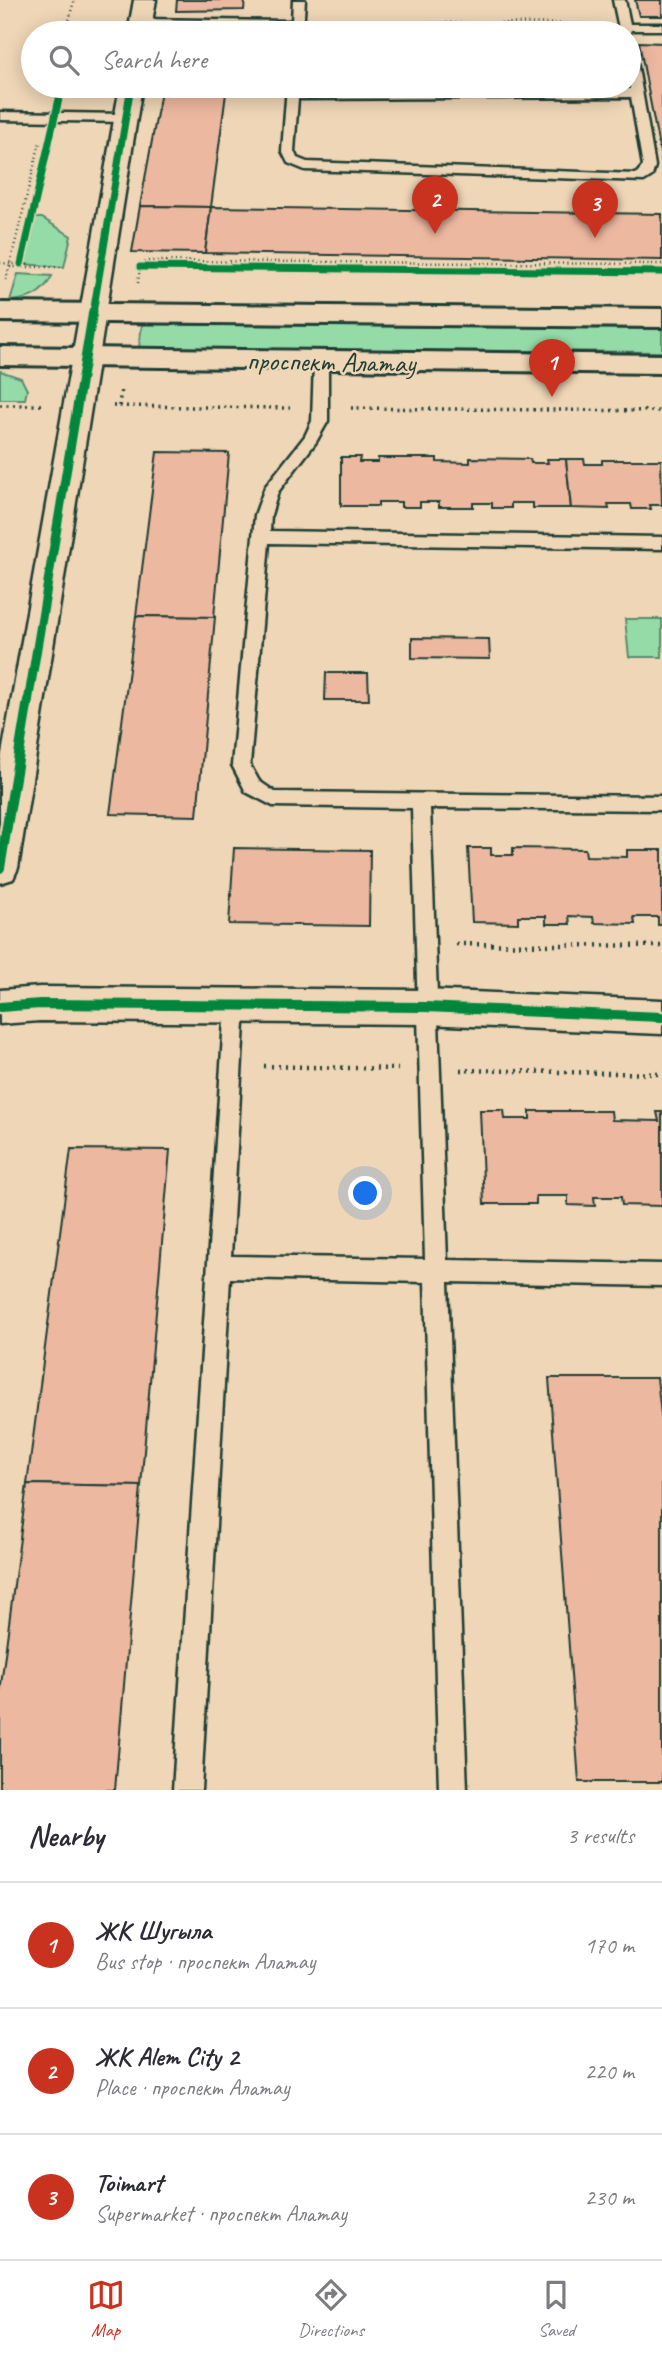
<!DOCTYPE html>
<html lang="en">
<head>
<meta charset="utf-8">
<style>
  body { margin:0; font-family:Caveat,sans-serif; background:#f2f2f3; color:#2b2b33 }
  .you { position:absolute; left:366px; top:1194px; width:24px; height:24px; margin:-18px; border:5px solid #fff; border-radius:50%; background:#1a73e8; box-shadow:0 0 0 10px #1a73e833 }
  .badge { display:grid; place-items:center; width:46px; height:46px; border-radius:50%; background:#c8321e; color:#fff; font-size:23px; font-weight:700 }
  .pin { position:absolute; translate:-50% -58px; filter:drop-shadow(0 2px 4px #0008) }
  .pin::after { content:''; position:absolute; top:37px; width:24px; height:21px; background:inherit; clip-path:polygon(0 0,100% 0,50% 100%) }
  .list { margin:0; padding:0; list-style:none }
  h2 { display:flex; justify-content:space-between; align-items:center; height:91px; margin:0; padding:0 28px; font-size:30px }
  h2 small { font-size:23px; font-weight:400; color:#7c7c81 }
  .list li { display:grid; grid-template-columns:46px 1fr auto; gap:21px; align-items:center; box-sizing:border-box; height:126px; padding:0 28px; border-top:2px solid #e1e1e2 }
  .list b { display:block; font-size:26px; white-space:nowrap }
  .list p { margin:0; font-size:23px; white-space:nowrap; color:#7c7c81 }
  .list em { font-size:23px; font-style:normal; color:#7c7c81 }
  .icon { flex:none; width:38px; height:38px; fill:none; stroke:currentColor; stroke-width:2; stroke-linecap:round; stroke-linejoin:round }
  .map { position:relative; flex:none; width:662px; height:1790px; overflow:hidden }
  .search { position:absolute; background:#fff; box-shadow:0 4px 18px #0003; left:21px; right:21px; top:21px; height:77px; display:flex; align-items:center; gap:18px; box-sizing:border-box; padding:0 24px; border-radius:38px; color:#7c7c81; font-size:26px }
  .sheet { height:469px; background:#fff }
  nav { display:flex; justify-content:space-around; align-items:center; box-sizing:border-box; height:98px; border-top:2px solid #e1e1e2; background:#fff; font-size:19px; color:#7c7c81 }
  nav a { display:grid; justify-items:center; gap:4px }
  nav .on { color:#c8321e }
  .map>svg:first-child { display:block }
</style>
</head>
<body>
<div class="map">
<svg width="662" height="1790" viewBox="0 0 662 1790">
  <rect width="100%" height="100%" fill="#eed6b6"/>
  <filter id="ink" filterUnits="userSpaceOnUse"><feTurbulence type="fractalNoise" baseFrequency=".0143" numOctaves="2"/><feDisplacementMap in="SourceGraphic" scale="14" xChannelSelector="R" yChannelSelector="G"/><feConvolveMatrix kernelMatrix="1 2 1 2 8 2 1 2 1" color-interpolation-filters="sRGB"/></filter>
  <g filter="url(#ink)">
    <g fill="#95dba8" stroke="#5a8c6e" stroke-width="2">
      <path d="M31,218h11l29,18 -7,31 -43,-3z"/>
      <path d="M18,274l34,2c-9,18 -23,24 -42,25z"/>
      <path d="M142,324l520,5v23l-523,-4z"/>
      <path d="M0,371l21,7 6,12 -2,9h-25z"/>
      <path d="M625,619h37v38h-33z"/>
    </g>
    <g fill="#edb8a0" stroke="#1f3d34" stroke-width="2">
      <path d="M177,0h68l-1,10 -68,1z"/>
      <path d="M635,0h27v16h-23z"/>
      <path d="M639,42l23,1v120z"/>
      <path d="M162,86h65l-16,121 -71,-1z"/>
      <path d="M140,206l71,1 -6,46 -73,-1z"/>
      <path d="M211,207l451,7v46l-457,-7z"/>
      <path d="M157,452l72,1 -15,164 -78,-1z"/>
      <path d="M341,457h19l-1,5h19v-4h59v4l33,1v-5l60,1 1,4h17l-1,-4h19l5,49h-38v-5h-22v5h-19v-5h-19v4h-34v-5h-19v5h-19v-5h-23v4h-37z"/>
      <path d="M566,459h18l1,5h17v-4h59l1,45h-12l1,4h-19l-1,-5h-23l1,5 -38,-1z"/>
      <path d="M136,616l79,1 -18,199 -87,-2z"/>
      <path d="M412,638l77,1 1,20 -78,-1z"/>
      <path d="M326,673h42l1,27h-44z"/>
      <path d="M234,848l136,2 -1,76 -140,-2z"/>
      <path d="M468,848h23v7h22v-7l72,1 1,7 41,1v-7h35v75h-4v-8h-24l1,7 -41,-1 -1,-6 -24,-1 1,8h-24v-8h-28v7l-46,-1z"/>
      <path d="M480,1110h24l1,9h25v-8h81l1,9 47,1 -2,-9h5v94l-40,-1 -1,-8h-27l1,9 -27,-1v-9h-32v8h-52z"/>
      <path d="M71,1149l99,1 -29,336 -114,-2z"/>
      <path d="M549,1378h108l5,46v358h-83z"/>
      <path d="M27,1484l114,2 -26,304h-115v-97z"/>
    </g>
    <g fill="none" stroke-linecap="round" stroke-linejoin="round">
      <defs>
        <g id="service">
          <path d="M293,0h12l-2,33h-12l1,-5 -151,-3 -6,-3 6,-3 151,2z"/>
          <path d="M613,0h12l5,24h32v6h-31l-2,6v-3h-9z"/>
          <path d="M629,46l6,4 20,116 -3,10 -8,5 -339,-11 -17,-7 -6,-12 5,-65h12v5l331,-2zM631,97l12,69 -7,8 -329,-12 -10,-4 -3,-7 4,-52z"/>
          <path d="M0,112l125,2 6,4 -6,4 -125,-2z"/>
          <path d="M321,356l7,5v60l-12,21 -38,50 -7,23 -1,16 392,6v12l-393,-6 -19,222 9,16 16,11 387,4v14l-232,-2 17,452 215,4v22l-214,-4 19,508h-28l-14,-508 -195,-4 -29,512h-28l52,-785 3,-6 7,-3 7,3 3,6 -14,251 194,3 -13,-451 -139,-2 -27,-14 -14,-27 23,-250 10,-28 40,-51 7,-15 2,-60z"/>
        </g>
        <g id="minor">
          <path d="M134,0h22l-6,33h-22z"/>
          <path d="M120,86h22l-124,782 -5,11 -13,4v-118z"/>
          <path d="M40,987l385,3 237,10v34l-237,-10 -385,-3 -40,3v-34z"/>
        </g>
        <g id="secondary">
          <path d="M0,303l662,6v18l-662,-6z"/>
          <path d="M0,347l662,8v18l-662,-8z"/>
        </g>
      </defs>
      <use href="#service" stroke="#1f3d34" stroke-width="5"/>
      <use href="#minor" stroke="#1f3d34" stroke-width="5"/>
      <use href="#secondary" stroke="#1f3d34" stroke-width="6"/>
      <g stroke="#1f3d34" stroke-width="2.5" stroke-dasharray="1 3.5" stroke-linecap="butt">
        <path d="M325,22l271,2"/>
        <path d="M66,33l8,-33"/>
        <path d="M0,263l28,2"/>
        <path d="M10,267h54"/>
        <path d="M136,267l11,-6 515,3"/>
        <path d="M6,280l34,-138"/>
        <path d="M138,283l2,-16"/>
      </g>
      <g stroke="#1f3d34" stroke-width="3.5" stroke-dasharray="2 4.5" stroke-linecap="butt">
        <path d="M0,405h41"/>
        <path d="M113,406l177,2"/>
        <path d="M119,406l2,-17"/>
        <path d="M351,408l311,3"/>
      </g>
      <g stroke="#1f3d34" stroke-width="4.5" stroke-dasharray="2 5" stroke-linecap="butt">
        <path d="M456,944l206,2"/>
        <path d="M264,1066l134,3"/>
        <path d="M460,1070l202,4"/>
      </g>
      <use href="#service" fill="#eed6b6" fill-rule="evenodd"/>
      <use href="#minor" fill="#eed6b6" fill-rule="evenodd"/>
      <use href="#secondary" fill="#eed6b6" fill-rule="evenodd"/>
      <defs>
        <g id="cycleway-far2">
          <path d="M21,264l41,-178"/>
          <path d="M140,267l522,5"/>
          <path d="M93,313l38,-227"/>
        </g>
        <path id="cycleway-far1" d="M28,702l65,-391"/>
        <g id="cycleway">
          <path d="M0,868l28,-168"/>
          <path d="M0,1007l40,-3 385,3 237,10"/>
        </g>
      </defs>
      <use href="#cycleway-far2" stroke="#eed6b6" stroke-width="10"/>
      <use href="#cycleway-far1" stroke="#eed6b6" stroke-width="12"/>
      <use href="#cycleway" stroke="#eed6b6" stroke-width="15"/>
      <use href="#cycleway-far2" stroke="#00873e" stroke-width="7"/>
      <use href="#cycleway-far1" stroke="#00873e" stroke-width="9"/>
      <use href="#cycleway" stroke="#00873e" stroke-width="10"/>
    </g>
  </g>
  <g text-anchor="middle" stroke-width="5" stroke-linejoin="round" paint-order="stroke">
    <g font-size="28" fill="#1f3d34" stroke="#eed6b6">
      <text transform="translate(331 361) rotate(1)" y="10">проспект Алатау</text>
    </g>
  </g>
</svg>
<div class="you"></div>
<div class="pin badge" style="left:552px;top:397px">1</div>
<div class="pin badge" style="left:435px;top:234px">2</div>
<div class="pin badge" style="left:595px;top:238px">3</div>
<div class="search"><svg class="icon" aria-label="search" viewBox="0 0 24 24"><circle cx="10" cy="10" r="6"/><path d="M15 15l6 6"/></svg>Search here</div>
</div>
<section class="sheet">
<h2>Nearby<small>3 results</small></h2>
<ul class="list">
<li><span class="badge">1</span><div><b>ЖК Шугыла</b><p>Bus stop · проспект Алатау</p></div><em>170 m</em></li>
<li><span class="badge">2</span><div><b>ЖК Alem City 2</b><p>Place · проспект Алатау</p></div><em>220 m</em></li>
<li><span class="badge">3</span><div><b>Toimart</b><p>Supermarket · проспект Алатау</p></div><em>230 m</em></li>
</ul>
</section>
<nav>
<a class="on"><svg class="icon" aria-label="map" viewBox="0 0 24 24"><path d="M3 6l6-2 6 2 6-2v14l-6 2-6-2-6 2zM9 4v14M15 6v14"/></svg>Map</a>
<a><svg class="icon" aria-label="directions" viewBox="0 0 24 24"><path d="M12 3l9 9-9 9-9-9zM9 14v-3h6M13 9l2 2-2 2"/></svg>Directions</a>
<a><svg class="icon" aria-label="saved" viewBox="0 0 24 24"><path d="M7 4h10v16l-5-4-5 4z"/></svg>Saved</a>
</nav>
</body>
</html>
